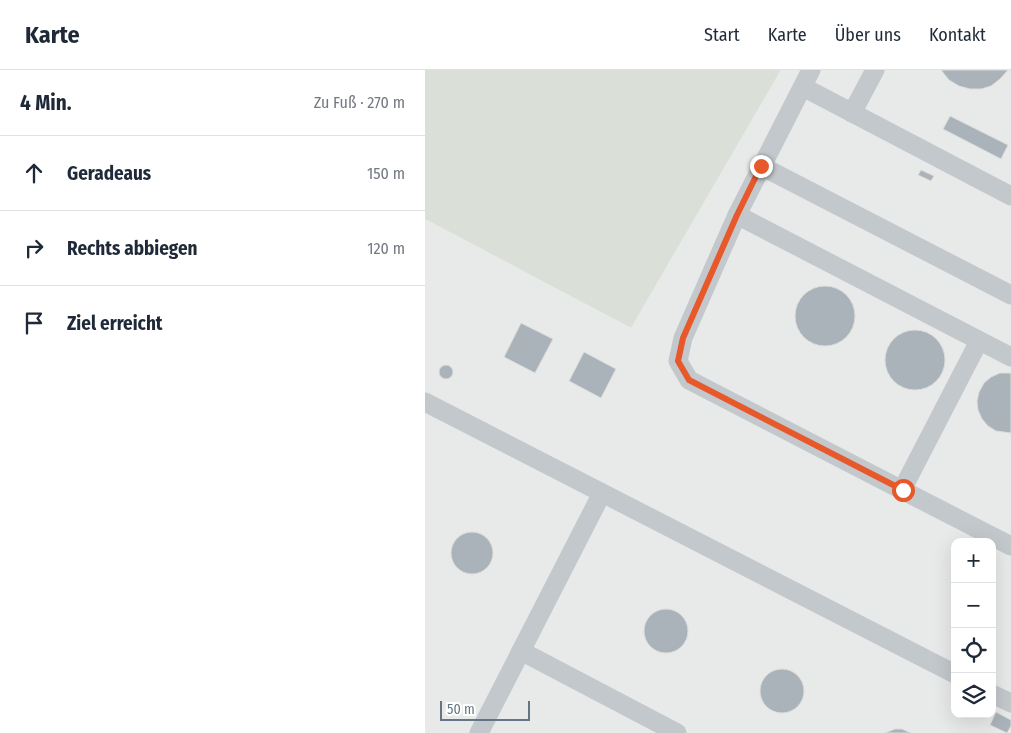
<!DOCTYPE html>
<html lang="de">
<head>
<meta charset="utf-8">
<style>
  body { margin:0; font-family:"Fira Sans Condensed",sans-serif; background:#f2f2f3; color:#1f2937 }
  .controls { position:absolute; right:15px; bottom:15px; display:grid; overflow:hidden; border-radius:10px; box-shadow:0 5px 20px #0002 }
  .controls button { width:45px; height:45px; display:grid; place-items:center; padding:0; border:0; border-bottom:1px solid #e0e1e3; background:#fff; color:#1f2937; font:25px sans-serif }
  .scale { position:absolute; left:15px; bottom:12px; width:90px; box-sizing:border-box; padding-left:5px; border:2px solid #647684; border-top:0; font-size:14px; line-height:18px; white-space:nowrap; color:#647684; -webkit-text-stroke:4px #fff; paint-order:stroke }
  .stop { position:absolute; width:15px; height:15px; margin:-11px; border:4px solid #e7582b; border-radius:50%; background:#fff }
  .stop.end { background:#e7582b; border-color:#fff; box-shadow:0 1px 5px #0008 }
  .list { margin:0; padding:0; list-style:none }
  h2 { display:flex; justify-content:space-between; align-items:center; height:65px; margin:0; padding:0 20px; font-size:21px }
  h2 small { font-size:16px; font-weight:400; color:#747a83 }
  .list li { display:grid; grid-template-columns:32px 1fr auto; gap:15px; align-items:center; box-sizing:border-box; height:75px; padding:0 20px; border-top:1px solid #e0e1e3 }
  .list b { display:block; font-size:19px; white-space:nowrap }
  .list em { font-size:16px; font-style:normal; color:#747a83 }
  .icon { flex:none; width:28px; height:28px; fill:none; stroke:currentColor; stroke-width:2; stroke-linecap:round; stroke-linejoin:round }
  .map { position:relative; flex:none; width:586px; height:663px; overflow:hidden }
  header { display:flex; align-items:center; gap:30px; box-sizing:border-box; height:70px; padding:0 25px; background:#fff; border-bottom:1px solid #e0e1e3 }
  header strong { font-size:24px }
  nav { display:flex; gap:28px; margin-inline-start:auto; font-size:18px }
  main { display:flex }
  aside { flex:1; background:#fff }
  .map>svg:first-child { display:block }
</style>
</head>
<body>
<header>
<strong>Karte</strong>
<nav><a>Start</a><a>Karte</a><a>Über uns</a><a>Kontakt</a></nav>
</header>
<main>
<aside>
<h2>4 Min.<small>Zu Fuß · 270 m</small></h2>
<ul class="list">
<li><svg class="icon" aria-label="ahead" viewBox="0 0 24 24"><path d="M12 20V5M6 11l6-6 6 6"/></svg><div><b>Geradeaus</b></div><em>150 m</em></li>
<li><svg class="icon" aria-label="right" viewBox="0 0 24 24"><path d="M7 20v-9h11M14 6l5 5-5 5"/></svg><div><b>Rechts abbiegen</b></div><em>120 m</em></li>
<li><svg class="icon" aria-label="arrive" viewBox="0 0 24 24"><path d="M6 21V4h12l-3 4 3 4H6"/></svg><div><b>Ziel erreicht</b></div></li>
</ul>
</aside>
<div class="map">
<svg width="586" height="663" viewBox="0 0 586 663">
  <rect width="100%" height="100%" fill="#fafaf8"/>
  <path fill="#e8e9e9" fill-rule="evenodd" d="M356,0h230v663h-586v-514l206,109zM530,472h37v172h-37z"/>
  <path fill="#dadfd7" d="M0,0h356l-150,258 -206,-109z"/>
  <g fill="#aab3ba" stroke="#dcdcda">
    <path d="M516,0h67l-8,9 -9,7 -10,3h-11l-11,-3 -10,-6z"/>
    <path d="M525,46l58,29 -7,14 -58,-30z"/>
    <path d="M496,100l13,6 -3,5 -13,-6z"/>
    <circle cx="400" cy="246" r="30"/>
    <path d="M96,253l32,16 -18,34 -31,-16z"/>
    <circle cx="490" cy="290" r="30"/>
    <path d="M159,282l32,17 -15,29 -32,-17z"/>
    <circle cx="21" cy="302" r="7"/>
    <path d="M575,303h11v60l-15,-2 -8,-5 -6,-7 -4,-9 -1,-9 2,-9 5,-9 7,-6z"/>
    <circle cx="47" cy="483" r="21"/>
    <circle cx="241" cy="561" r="22"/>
    <circle cx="357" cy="621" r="22"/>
    <path d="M571,642l15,8v6l-4,7 -17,-8z"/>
    <path d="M470,659h7l9,4h-26z"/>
  </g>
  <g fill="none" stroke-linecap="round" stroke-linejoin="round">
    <g stroke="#c3c8cc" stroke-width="19">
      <path d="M386,0l-74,145 -54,123 -5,23 11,19 213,110 77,-149"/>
      <path d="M378,17l208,109"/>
      <path d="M427,43l23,-43"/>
      <path d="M336,96l250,129"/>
      <path d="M312,145l274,142"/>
      <path d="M0,332l530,272"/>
      <path d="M477,420l109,56"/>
      <path d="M96,581l156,82"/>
      <path d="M567,624l19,9"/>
      <path d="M54,663l123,-240"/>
    </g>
  </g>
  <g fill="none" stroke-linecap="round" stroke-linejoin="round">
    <path stroke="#e7582b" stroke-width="6" d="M336,96l-24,49 -54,123 -5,23 11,19 214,110"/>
  </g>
</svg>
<div class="controls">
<button>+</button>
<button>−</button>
<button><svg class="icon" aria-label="locate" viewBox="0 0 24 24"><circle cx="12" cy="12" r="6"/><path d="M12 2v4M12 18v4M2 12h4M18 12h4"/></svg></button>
<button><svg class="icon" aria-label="layers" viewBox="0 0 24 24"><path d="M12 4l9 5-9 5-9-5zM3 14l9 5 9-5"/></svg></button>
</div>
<div class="scale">50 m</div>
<div class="stop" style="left:478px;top:420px"></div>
<div class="stop end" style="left:336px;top:96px"></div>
</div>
</main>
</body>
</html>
